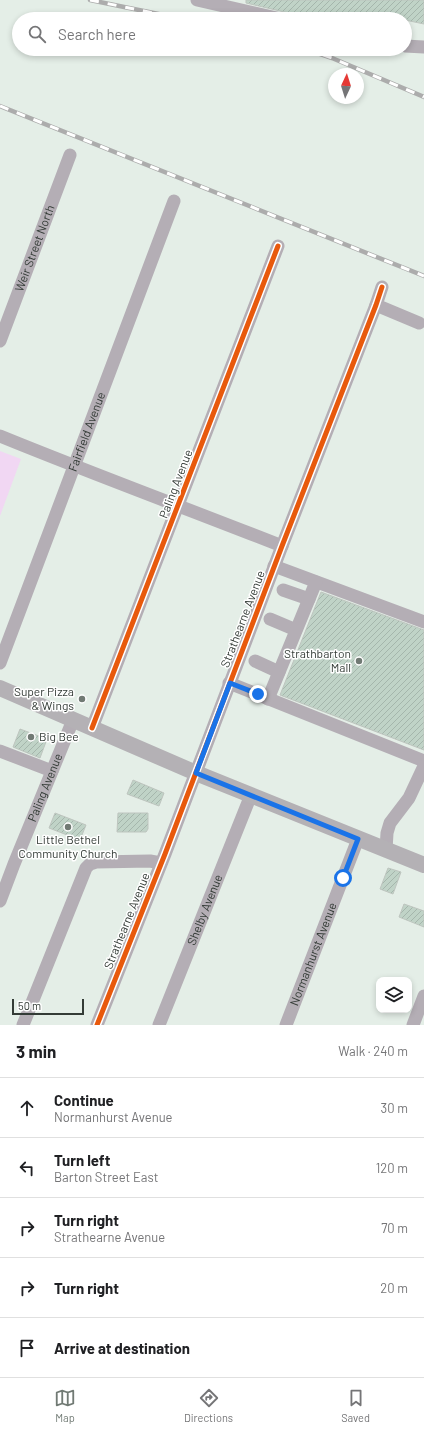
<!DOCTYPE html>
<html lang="en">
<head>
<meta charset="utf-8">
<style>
  body { margin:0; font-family:Barlow,sans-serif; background:#f2f2f2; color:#202124 }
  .controls { position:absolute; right:12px; bottom:12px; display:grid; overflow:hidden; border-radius:8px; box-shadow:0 2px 6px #0003 }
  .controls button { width:36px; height:36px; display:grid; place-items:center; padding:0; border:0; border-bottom:1px solid #e0e0e0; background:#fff; color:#202124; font:20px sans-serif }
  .compass { position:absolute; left:328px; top:68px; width:36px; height:36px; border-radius:50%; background:#fff; box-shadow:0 2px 6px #0003; rotate:4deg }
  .scale { position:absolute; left:12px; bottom:10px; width:72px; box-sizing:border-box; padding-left:4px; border:2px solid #333b36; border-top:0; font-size:11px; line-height:14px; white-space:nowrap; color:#333b36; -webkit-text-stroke:3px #fff; paint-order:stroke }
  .stop { position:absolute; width:12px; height:12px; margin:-9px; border:3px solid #1a73e8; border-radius:50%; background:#fff }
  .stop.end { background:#1a73e8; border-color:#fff; box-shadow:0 1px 4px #0008 }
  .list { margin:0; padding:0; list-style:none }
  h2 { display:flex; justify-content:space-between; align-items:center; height:52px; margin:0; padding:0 16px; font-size:17px }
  h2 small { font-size:13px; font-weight:400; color:#757577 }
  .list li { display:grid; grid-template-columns:26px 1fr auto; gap:12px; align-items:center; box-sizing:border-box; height:60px; padding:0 16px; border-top:1px solid #e0e0e0 }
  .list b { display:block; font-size:15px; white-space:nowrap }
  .list p { margin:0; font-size:13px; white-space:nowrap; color:#757577 }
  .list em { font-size:13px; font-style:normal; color:#757577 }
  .icon { flex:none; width:22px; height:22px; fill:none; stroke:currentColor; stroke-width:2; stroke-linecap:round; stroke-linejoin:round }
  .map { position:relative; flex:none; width:424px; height:1025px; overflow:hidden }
  .search { position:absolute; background:#fff; box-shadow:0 2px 6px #0003; left:12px; right:12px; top:12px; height:44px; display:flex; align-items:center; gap:10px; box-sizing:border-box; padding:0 14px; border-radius:22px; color:#757577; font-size:15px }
  .sheet { height:352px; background:#fff }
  nav { display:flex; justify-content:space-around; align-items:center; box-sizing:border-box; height:56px; border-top:1px solid #e0e0e0; background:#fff; font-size:11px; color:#757577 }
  nav a { display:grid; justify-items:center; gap:2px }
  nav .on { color:#717a74 }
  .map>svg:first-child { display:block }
</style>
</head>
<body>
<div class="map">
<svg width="424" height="1025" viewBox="0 0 424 1025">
  <defs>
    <pattern id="building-hatch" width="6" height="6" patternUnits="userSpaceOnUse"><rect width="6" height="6" fill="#c0d3c7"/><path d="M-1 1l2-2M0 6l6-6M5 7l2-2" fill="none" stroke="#a5b6ac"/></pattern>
  </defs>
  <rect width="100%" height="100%" fill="#e4eee7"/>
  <path fill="#f1d7f3" d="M0,451l21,8 -21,57z"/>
  <g fill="url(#building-hatch)" stroke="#bec5bf">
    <path d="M246,0h178v24l-19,-4v-1h-91l-68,-16z"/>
    <path d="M321,592l103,38v120l-144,-55z"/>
    <path d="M20,729l27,10 -7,19 -27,-11z"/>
    <path d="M133,780l31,13 -5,13 -32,-12z"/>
    <path d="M55,813l31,12 -6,15 -31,-12z"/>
    <path d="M118,813h30v16l-2,3h-29z"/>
    <path d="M388,868l13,4 -8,22 -13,-5z"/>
    <path d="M404,904l20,7v16l-25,-10z"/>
  </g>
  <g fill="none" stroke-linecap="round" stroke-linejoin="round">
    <g stroke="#b4aeb5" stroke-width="13">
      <path d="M197,0l84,19"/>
      <path d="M405,46l19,1"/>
      <path d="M376,305l43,18"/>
      <path id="s1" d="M0,341l70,-186"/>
      <path d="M0,436c93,38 188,73 282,110"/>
      <path d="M274,566l150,56"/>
      <path d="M283,590l26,9"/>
      <path d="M270,619l26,11"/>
      <path d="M255,661l24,11"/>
      <path id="s2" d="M0,663l174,-462"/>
      <path d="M229,683l195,78"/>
      <path d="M268,699l48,-117"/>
      <path d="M92,728l186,-482"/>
      <path d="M0,751l52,20"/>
      <path d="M386,850l1,-17 3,-10 19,-25 15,-32"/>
      <path id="s3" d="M0,901l14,-37 59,-144"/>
      <path d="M23,1025l63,-157 4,-4 6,-2 54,-1 11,2"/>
      <path d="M97,1025l68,-171 117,-308 94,-241 6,-18"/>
      <path id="s4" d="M159,1025l92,-230"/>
      <path id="s5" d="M286,1025l72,-186"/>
      <path d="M413,1025l11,-29"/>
    </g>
    <path stroke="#b4b1b5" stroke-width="16" d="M0,688l196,85 228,92"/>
    <defs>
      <g id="rail">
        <path d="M90,0l93,19"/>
        <path d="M306,49l26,9 92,39"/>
        <path d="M0,106l424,170"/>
      </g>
    </defs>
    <use href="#rail" stroke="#acacac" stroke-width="4.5"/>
    <use href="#rail" stroke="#fff" stroke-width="3" stroke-dasharray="9" stroke-linecap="butt"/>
    <defs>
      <g id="cycleway">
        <path d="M92,728l186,-482"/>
        <path d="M97,1025l68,-171 117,-308 94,-241 6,-18"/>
      </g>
    </defs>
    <use href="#cycleway" stroke="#fff" stroke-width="8"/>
    <use href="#cycleway" stroke="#e8590c" stroke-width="5"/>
  </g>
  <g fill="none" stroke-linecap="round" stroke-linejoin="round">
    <path stroke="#1a73e8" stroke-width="5" d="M258,694l-28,-11 -34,90 162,66 -15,39"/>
  </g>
  <g fill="#717a74" stroke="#fff" stroke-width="1.5">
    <circle cx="359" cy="661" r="4"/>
    <circle cx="82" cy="699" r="4"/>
    <circle cx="31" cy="737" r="4"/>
    <circle cx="68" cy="827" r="4"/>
  </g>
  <g text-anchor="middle" stroke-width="3" stroke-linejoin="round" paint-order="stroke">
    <g font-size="12" fill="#333b36" stroke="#fff">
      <text dy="4" stroke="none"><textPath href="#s1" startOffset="99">Weir Street North</textPath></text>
      <text dy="4" stroke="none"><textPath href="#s2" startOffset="247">Fairfield Avenue</textPath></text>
      <text transform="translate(176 484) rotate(-69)" y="4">Paling Avenue</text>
      <text transform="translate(243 619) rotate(-69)" y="4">Strathearne Avenue</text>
      <text dy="4" stroke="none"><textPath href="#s3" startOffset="122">Paling Avenue</textPath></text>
      <text dy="4" stroke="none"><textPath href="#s4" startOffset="124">Shelby Avenue</textPath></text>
      <text transform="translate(127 921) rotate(-68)" y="4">Strathearne Avenue</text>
      <text dy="4" stroke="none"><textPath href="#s5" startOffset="76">Normanhurst Avenue</textPath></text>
    </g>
    <g font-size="12" fill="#333b36" stroke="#fff" text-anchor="end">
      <text x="351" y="658">Strathbarton<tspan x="351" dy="14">Mall</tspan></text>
      <text x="74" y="696">Super Pizza<tspan x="74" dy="14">&amp; Wings</tspan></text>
      <text x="39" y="741" text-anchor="start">Big Bee</text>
      <text x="68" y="844" text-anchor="middle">Little Bethel<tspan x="68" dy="14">Community Church</tspan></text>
    </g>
  </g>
</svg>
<div class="controls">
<button><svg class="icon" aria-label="layers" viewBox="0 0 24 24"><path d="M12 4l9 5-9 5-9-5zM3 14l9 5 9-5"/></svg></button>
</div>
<svg class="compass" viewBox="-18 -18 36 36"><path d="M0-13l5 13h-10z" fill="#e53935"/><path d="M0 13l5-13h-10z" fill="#757577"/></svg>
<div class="scale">50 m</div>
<div class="stop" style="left:343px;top:878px"></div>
<div class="stop end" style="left:258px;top:694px"></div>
<div class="search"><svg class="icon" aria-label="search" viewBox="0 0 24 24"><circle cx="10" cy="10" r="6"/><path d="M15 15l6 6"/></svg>Search here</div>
</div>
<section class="sheet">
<h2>3 min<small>Walk · 240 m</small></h2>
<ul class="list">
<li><svg class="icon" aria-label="ahead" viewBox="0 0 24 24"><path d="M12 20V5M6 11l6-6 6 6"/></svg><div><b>Continue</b><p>Normanhurst Avenue</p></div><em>30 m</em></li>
<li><svg class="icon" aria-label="left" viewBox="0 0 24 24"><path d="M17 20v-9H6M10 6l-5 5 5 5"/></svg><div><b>Turn left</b><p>Barton Street East</p></div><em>120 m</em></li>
<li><svg class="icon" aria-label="right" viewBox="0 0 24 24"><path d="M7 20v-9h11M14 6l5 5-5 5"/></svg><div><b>Turn right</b><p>Strathearne Avenue</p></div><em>70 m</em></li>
<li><svg class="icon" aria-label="right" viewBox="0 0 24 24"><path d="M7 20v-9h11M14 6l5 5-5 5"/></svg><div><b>Turn right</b></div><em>20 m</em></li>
<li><svg class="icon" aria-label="arrive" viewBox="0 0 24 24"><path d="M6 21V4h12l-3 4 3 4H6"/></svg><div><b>Arrive at destination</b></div></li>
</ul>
</section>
<nav>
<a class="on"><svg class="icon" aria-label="map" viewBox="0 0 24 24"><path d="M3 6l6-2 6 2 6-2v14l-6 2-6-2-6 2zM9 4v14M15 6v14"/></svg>Map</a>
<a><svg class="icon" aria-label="directions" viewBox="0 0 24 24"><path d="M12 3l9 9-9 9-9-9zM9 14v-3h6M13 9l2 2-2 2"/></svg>Directions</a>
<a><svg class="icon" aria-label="saved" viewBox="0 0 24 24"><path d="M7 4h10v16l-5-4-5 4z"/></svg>Saved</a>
</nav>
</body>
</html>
